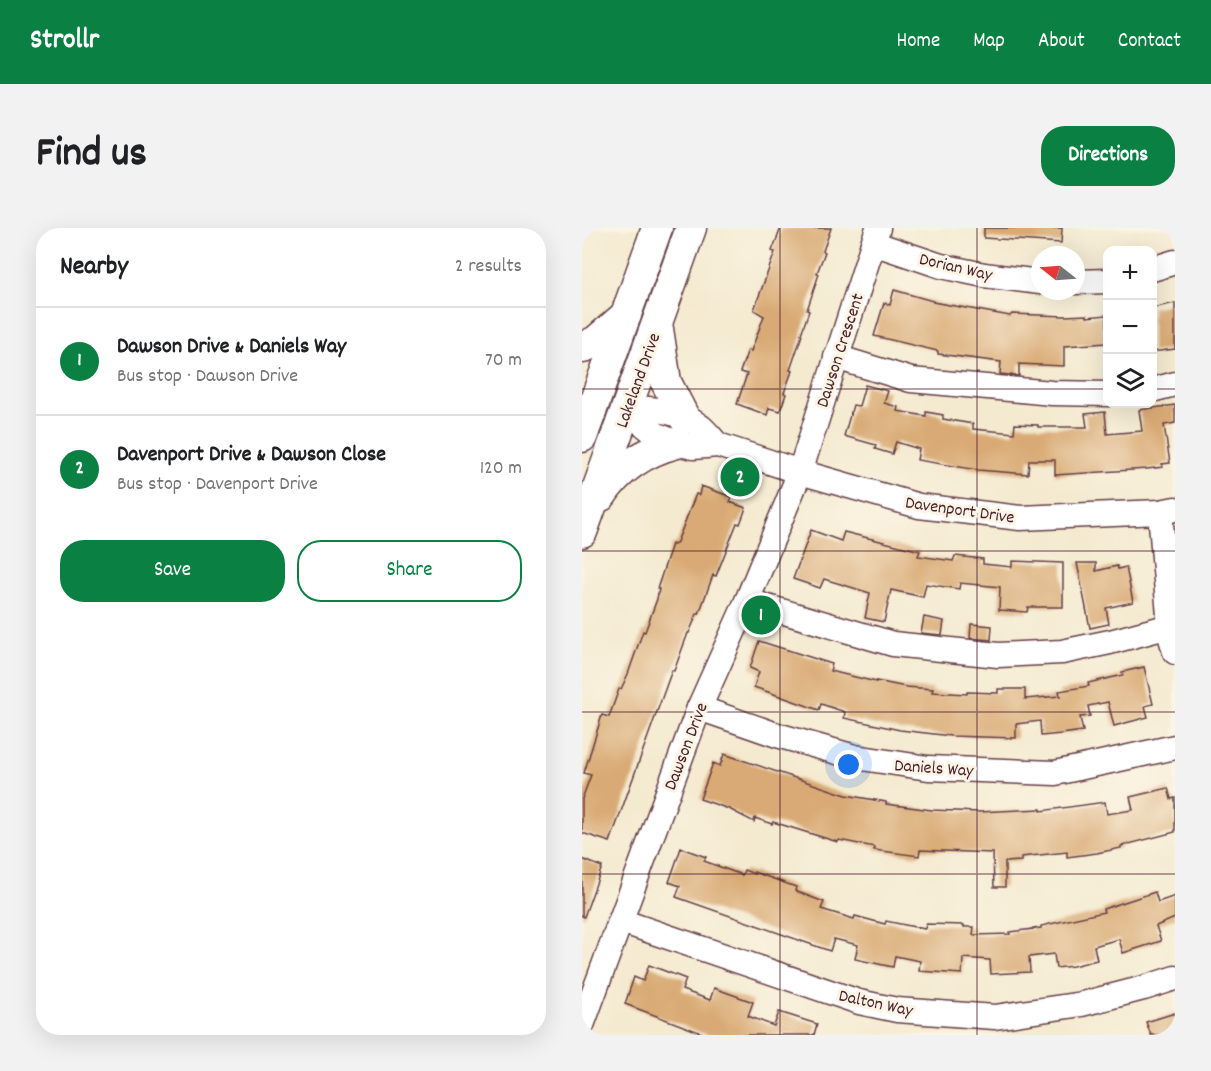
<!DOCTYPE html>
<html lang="en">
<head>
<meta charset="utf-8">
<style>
  body { margin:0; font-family:Dekko,sans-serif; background:#f2f2f2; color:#202124 }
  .controls { position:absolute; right:18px; top:18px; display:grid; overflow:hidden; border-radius:12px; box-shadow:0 6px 24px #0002 }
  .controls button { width:54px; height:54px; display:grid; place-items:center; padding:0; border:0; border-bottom:2px solid #e0e0e0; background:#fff; color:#202124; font:30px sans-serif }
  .compass { position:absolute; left:449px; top:18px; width:54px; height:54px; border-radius:50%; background:#fff; box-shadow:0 6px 24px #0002; rotate:287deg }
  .you { position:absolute; left:267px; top:537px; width:21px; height:21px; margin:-15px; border:4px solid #fff; border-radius:50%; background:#1a73e8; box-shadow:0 0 0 9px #1a73e833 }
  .badge { display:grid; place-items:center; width:39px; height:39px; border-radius:50%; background:#0b8043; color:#fff; font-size:20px; font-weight:700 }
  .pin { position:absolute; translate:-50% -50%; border:3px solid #fff; box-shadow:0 2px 6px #0006 }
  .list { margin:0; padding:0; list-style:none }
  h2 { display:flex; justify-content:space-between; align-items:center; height:78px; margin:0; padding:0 24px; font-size:26px }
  h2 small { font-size:20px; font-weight:400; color:#757577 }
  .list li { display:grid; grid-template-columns:39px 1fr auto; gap:18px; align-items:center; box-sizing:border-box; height:108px; padding:0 24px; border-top:2px solid #e0e0e0 }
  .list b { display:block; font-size:22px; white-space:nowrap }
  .list p { margin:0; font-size:20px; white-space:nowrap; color:#757577 }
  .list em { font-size:20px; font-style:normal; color:#757577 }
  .actions { display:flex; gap:12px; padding:18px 24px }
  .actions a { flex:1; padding:14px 0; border:2px solid #0b8043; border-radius:24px; text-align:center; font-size:21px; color:#0b8043 }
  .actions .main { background:#0b8043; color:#fff }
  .icon { flex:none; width:33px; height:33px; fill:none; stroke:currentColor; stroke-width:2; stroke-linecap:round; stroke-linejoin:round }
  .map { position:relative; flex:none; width:593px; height:807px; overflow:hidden; border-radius:24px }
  header { display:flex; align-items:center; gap:36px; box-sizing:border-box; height:84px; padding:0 30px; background:#0b8043; color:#fff }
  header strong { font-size:28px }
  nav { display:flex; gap:33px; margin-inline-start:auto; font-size:21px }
  .intro { display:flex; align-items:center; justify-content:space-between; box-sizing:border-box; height:144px; padding:0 36px }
  h1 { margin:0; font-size:42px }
  .button { padding:15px 27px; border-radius:24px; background:#0b8043; color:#fff; font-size:21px; font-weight:700 }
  main { display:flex; gap:36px; padding:0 36px }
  aside { flex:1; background:#fff; border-radius:24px; box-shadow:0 6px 24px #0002 }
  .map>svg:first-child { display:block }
</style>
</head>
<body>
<header>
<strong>Strollr</strong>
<nav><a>Home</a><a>Map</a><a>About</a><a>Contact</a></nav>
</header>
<div class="intro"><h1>Find us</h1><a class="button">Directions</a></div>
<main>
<aside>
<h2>Nearby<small>2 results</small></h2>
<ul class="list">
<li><span class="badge">1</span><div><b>Dawson Drive &amp; Daniels Way</b><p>Bus stop · Dawson Drive</p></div><em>70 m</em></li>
<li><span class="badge">2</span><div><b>Davenport Drive &amp; Dawson Close</b><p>Bus stop · Davenport Drive</p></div><em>120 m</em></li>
</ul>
<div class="actions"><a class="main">Save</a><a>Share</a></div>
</aside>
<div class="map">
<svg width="593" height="807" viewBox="0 0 593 807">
  <rect width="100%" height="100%" fill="#fcf5e5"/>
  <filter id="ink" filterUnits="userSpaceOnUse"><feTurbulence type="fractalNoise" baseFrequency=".0167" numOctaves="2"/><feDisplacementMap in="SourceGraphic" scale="12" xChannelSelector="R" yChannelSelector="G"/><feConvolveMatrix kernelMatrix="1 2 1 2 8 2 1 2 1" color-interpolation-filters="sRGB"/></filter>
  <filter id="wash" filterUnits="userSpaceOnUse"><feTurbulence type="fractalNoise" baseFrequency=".008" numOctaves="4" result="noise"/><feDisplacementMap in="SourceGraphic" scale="24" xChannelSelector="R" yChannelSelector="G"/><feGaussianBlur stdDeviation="1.35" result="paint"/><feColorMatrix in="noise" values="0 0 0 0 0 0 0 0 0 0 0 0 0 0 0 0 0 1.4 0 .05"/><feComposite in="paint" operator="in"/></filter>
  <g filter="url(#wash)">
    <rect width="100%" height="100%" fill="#f4ead0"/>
    <g id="blocks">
      <g fill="#d9aa75">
        <path d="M199,0h50l-8,23 2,1 -8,21 2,1 -12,36 2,1 -8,23 1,1 -12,35 2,1 -8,22 2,1 -6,17 -11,-3 -2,7 -30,-11 10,-30 -7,-2 8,-22 3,1 13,-35 -10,-6 21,-58 -3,-1z"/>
        <path d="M402,0h78l-1,15 -77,-5z"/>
        <path d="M312,62l39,11v1l77,14 2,-2 53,2 22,-1v2l20,-2v28l-43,3v20l-45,-2v12l-19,-2 1,-12 -63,-8v-3l-64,-15 10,-33 6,2z"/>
        <path d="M593,75v46l-23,3v-44z"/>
        <path d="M283,157l23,6 -4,12 14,4 -1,4 29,5v-4l17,3v4l30,5v5l41,4 1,-9 23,1v2h49l-2,-13 20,-2 2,22 35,-3 -3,-21 36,-5v18l-11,2 6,38 -8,1 1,3 -16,2 -92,6v-15h-26l-1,14 -50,-4 -61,-10 2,-11 -23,-7 -4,12 -17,-5 1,-4 -32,-9 9,-31 6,1z"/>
        <path d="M119,258l31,11 -2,5 16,6 -6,16 -3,-1 -21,53 -3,-1 -14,39h-2l-8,19h-1l-14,38 -2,-1 -62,172 -28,-9v-34l9,-24 -7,-2 18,-58 7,2 10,-28h2l7,-15 15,-43 2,1 12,-33 2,-10h-2l15,-45 2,1 3,-3 19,-48 3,1z"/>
        <path d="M229,302l30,11 3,-9 76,19 -2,5 35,5 2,-5 28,3v5l29,3v-6l51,2v44h-35l-1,5 -28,-2 1,-23 -40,-4 -1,6 -33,-5 -3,13 -32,-7 -7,32 -19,-4 5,-25 -46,-14 -4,9 -27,-9z"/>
        <path d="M495,335h19v8l21,-5 1,3 8,-2 7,35 -27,6 3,16 -19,4z"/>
        <path d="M342,389l20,4 -2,14 -21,-2z"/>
        <path d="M389,396l21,2 -1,14 -21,-2z"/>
        <path d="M177,413l73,23 -2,7 46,11v-1l30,6 27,2 -1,3 35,2v-2l31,1v-4h27v10l35,-3 -1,-5 30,-5 -1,-3 35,-8 -1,-3 22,-5 9,37 -8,2 3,11 -34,9 -6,-24 -20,4 2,10 -10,1 3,14 -22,3 -20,2 -1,-15 -24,3v14l-65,-2 -51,-6 -56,-12 1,-6 -24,-8 -2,6 -65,-23 5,-15 -9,-4z"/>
        <path d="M142,526l122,41 40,7v2l46,6 47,2 62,-3v2l64,-9 2,12 26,-4 -3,-13 38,-9 3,11 4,-1v34l-54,14v2l-24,5 -30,4v-5l-46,5v4l-16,1v25h-11l-1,-34 -73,-3 -1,6 -45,-6 1,-3 -36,-7 -1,2 -65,-20 -1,2 -17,-6 -1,4 -25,-13 -29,-10 13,-36 7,3z"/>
        <path d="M99,620l25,9 -2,4 38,14 2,-5 10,4v-2l42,15 -1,4 29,11 -3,7 33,10 1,-3 30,8 1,-3 39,8 1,-5 38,1v2h10l-1,8 37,-1 -1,-2 32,-4v-2l63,-14 -1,-3 52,-17 3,10 17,-6v22l-19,8 5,15 -38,12 -4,-14 -25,7 3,14 -24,6 -17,2 -2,-14 -25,3 1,15 -39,2 -1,-14 -27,-2 -1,16 -43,-3 1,-10 -25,-5 -2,11 -38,-8 3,-14 -24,-6 -4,12 -154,-54 4,-11 -11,-4z"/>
        <path d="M0,631l20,8 -18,50 -2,-1z"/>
        <path d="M67,737l37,14 -4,11 28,10 4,-12 39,14 -5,14 26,10 5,-14 38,12 -3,11h-107l-82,-31 9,-27 9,4z"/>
        <path d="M593,785v22h-24l-5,-13z"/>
      </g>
    </g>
  </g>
  <g filter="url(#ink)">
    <use href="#blocks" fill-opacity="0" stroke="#643d44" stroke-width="1.5"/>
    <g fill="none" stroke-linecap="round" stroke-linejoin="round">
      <defs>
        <g id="minor">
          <path d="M291,15l68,23 43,9 56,7"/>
          <path d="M570,41l23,-7"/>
          <path d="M494,54l32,-1"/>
          <path d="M254,129l75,23 141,13 56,1"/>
          <path d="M570,162l23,-6"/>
          <path d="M45,180l16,16 14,11 20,8 16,4 25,-2 82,27 119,34 101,12 140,-6 15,-3"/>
          <path d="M45,180c26,0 53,3 74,19 6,5 11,12 17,18"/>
          <path d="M578,284l11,126 4,14"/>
          <path d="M165,373l146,43 105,11 64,-3 48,-10 60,-16"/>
          <path d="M117,480l78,27 78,22 73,11 127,5 120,-26"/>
          <path d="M39,693l238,81 38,8 98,7 87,-13 62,-16 31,-10"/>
          <path d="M0,797l117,-317 48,-107 53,-129 78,-244"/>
        </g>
        <g id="major">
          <path d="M76,101l8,53 19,37"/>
          <path d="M0,120l14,-7 30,-26"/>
          <path d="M0,209l75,-209"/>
          <path d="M19,268c19,-29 44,-45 76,-53"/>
          <path d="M0,304l109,-304"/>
        </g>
      </defs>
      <use href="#minor" stroke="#643d44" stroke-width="27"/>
      <use href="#major" stroke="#643d44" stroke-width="33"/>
      <use href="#minor" stroke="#fff" stroke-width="24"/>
      <use href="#major" stroke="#fff" stroke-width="30"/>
    </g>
  </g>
  <path fill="none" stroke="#4a1f2b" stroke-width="1.5" stroke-opacity="0.55" d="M198,0v807M395,0v807M0,161h526M570,161h23M0,323h593M0,484h593M0,646h593"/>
  <g text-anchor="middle" stroke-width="6" stroke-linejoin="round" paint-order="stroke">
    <g font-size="18" fill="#4a1f2b" stroke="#fcf5e5">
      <text transform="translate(374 38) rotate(13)" y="6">Dorian Way</text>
      <text transform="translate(257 122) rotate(-72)" y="6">Dawson Crescent</text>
      <text transform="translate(55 152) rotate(-70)" y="6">Lakeland Drive</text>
      <text transform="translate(378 281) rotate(8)" y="6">Davenport Drive</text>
      <text transform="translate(103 518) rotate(-69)" y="6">Dawson Drive</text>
      <text transform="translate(352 539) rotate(4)" y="6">Daniels Way</text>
      <text transform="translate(294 774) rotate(12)" y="6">Dalton Way</text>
    </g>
  </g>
</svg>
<div class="controls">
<button>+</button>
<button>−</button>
<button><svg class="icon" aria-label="layers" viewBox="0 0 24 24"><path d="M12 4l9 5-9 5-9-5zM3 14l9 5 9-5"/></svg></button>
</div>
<svg class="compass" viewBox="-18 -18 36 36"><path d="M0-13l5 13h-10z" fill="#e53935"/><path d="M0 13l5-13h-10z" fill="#757577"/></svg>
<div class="you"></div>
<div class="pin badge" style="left:179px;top:387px">1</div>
<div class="pin badge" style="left:158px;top:249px">2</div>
</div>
</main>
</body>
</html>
